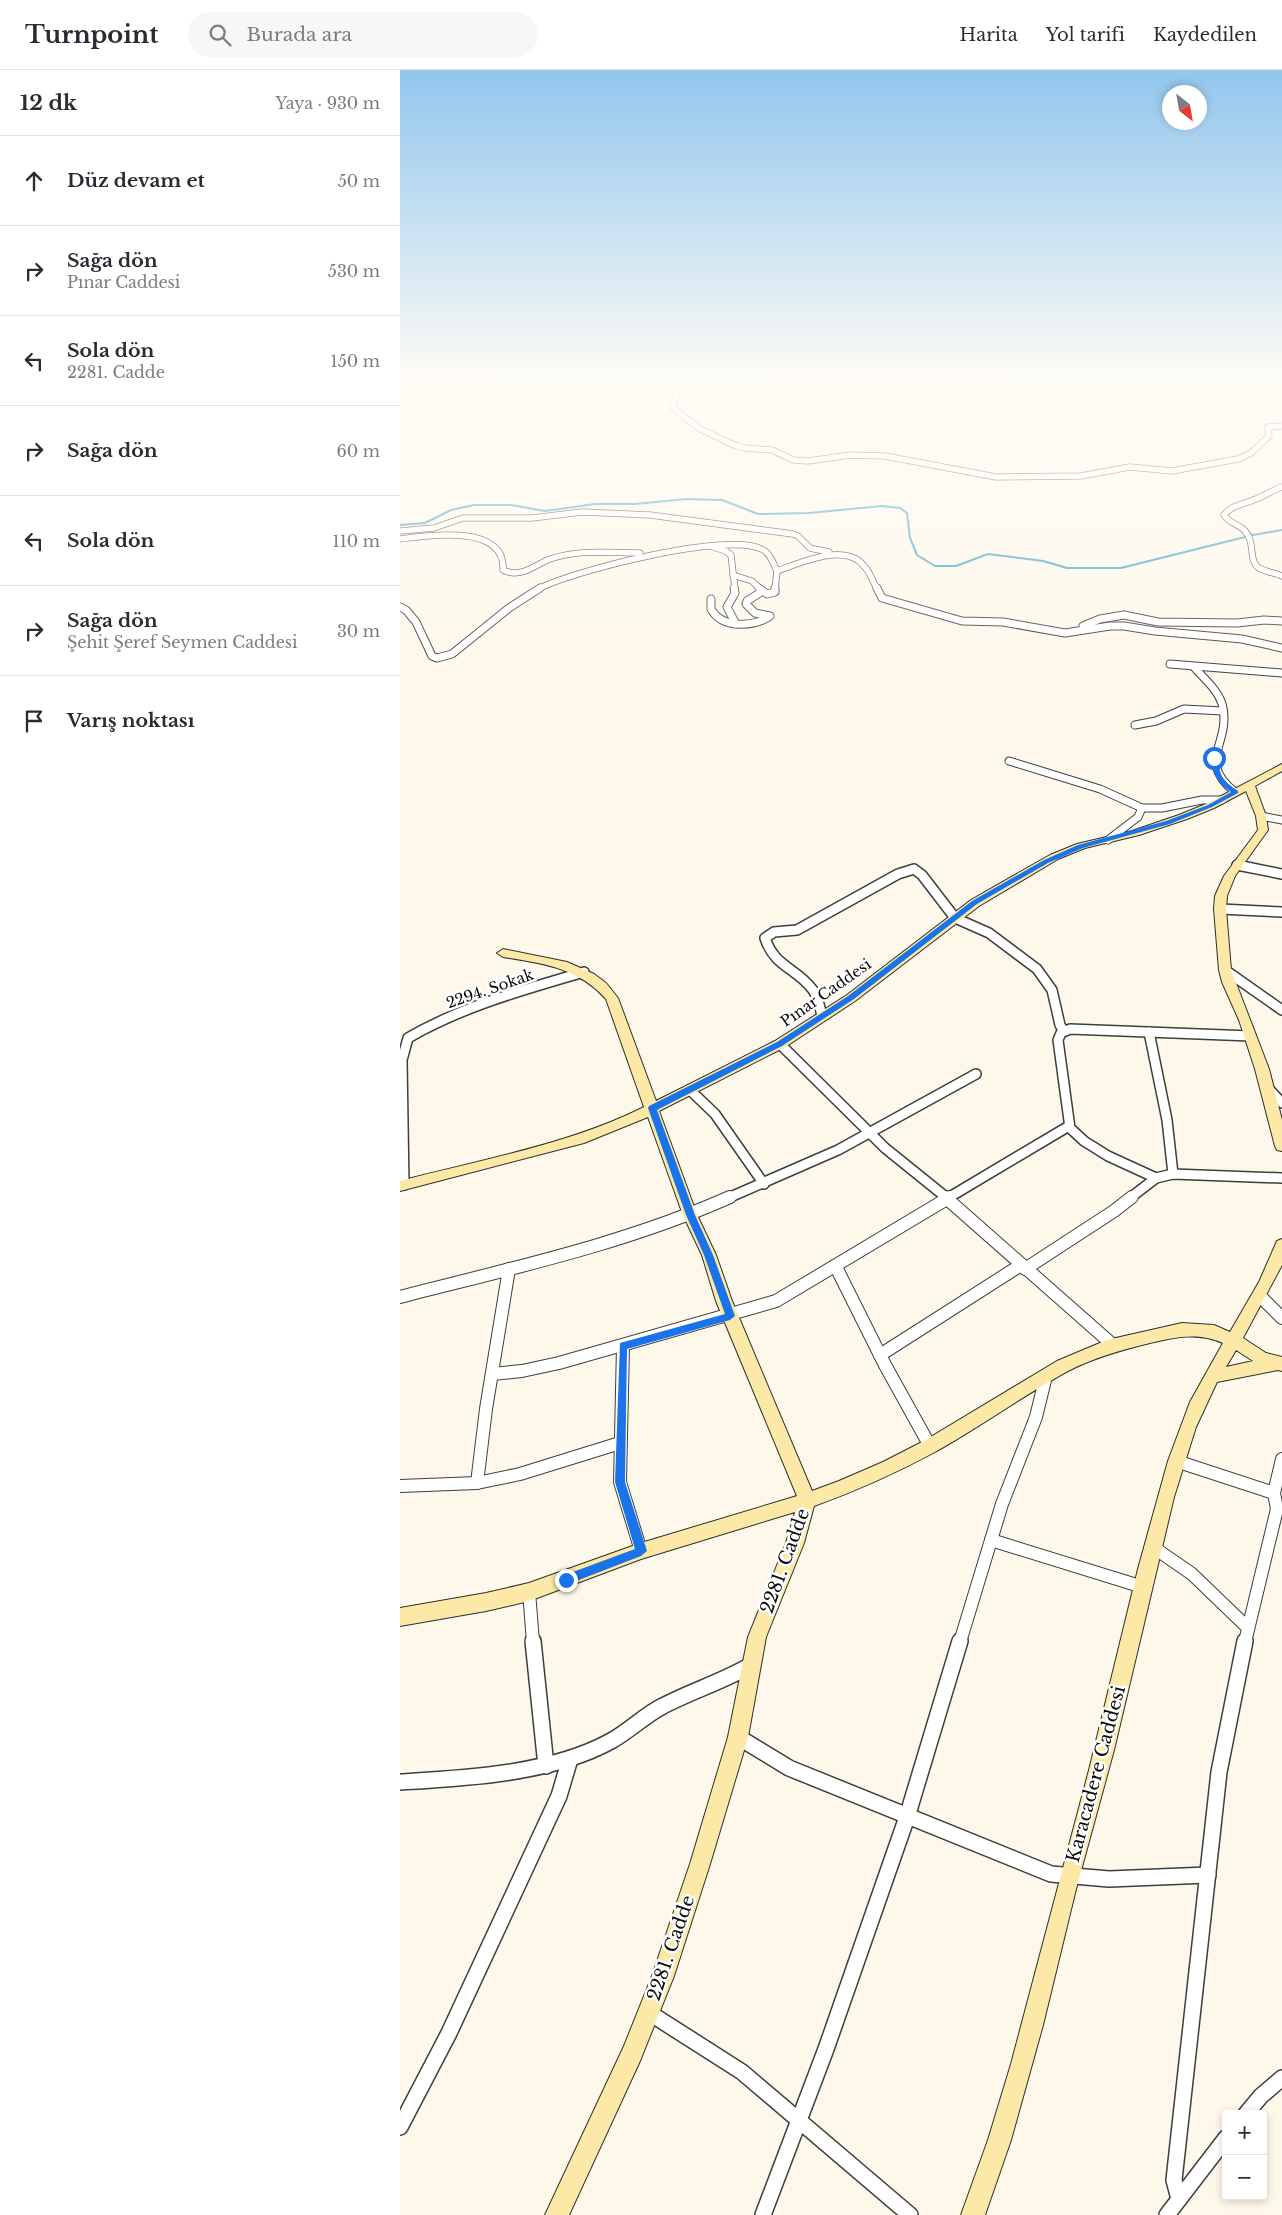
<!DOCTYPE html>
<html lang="tr">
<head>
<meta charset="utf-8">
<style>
  body { margin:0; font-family:"Libre Baskerville",serif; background:#f7f7f7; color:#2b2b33 }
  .controls { position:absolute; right:15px; bottom:15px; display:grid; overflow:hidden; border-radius:5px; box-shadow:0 2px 8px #0003 }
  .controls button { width:45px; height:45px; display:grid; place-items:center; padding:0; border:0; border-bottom:1px solid #e1e1e2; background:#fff; color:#2b2b33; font:25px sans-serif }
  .compass { position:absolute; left:762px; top:15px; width:45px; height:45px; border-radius:50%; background:#fff; box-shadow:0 2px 8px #0003; rotate:149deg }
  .stop { position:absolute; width:15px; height:15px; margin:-11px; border:4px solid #1a73e8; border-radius:50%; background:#fff }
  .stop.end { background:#1a73e8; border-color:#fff; box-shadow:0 1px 5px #0008 }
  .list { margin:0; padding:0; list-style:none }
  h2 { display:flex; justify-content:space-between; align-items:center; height:65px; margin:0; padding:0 20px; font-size:21px }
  h2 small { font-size:16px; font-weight:400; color:#7c7c81 }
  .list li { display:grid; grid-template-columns:32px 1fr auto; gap:15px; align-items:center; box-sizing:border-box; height:90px; padding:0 20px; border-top:1px solid #e1e1e2 }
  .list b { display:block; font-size:19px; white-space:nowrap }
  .list p { margin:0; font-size:16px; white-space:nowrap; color:#7c7c81 }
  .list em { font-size:16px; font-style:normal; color:#7c7c81 }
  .icon { flex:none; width:28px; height:28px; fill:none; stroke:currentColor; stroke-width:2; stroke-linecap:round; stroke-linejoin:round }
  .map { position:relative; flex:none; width:882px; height:2145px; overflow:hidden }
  header { display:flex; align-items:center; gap:30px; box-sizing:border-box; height:70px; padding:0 25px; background:#fff; border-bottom:1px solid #e1e1e2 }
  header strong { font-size:24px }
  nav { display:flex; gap:28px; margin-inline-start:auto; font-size:18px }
  .search { width:350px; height:45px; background:#f7f7f7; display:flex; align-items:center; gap:12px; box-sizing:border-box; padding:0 18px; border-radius:28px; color:#7c7c81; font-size:19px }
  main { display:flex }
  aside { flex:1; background:#fff }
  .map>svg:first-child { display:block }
</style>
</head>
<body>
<header>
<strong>Turnpoint</strong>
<div class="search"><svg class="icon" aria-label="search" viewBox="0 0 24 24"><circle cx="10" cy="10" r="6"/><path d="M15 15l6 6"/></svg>Burada ara</div>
<nav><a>Harita</a><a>Yol tarifi</a><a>Kaydedilen</a></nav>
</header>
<main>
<aside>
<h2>12 dk<small>Yaya · 930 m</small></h2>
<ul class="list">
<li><svg class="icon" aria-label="ahead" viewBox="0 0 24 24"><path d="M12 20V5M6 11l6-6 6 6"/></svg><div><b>Düz devam et</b></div><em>50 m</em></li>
<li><svg class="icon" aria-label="right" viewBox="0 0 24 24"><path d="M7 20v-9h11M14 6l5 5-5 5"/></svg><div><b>Sağa dön</b><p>Pınar Caddesi</p></div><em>530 m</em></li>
<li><svg class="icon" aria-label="left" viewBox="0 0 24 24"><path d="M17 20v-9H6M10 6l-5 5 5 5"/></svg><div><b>Sola dön</b><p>2281. Cadde</p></div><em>150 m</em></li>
<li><svg class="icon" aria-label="right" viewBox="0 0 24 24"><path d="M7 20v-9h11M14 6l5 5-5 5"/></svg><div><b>Sağa dön</b></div><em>60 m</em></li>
<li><svg class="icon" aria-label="left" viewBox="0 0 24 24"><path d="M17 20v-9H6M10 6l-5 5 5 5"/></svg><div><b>Sola dön</b></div><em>110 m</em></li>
<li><svg class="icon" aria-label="right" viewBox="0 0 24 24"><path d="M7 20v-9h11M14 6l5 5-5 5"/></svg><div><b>Sağa dön</b><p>Şehit Şeref Seymen Caddesi</p></div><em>30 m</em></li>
<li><svg class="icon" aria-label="arrive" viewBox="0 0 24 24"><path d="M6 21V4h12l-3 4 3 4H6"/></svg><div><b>Varış noktası</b></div></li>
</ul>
</aside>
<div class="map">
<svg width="882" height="2145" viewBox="0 0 882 2145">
  <rect width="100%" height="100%" fill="#fef8ea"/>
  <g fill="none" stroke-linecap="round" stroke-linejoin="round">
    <path stroke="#3b9fc8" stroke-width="2" d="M0,455l25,-2 26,-13 23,-5h37l34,6 50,-7h40l51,-5 36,1 36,14 51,-1 73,-7 18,2 7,5 3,25 7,17 18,11h21l32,-12 55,7 24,7h54l132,-33 29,-5"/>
    <defs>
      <g id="street-far4">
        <path d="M278,313l-5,25 27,21 34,16 10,3 28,2 21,10 15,1 42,-6 35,1 111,21 85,-1 49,-9 42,4 66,-12 13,-6 18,-17 -1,-9 14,-1"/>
        <path d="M882,417c-10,3 -17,9 -26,12 -13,6 -23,5 -32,16 5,8 12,8 19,14 14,12 4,31 16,39 7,4 16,5 23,8"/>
        <path d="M0,461l34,-3 29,-10h69l50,-6 68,3 143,19 5,2 12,12 19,4"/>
        <path d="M0,469c29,-4 106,-15 103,31 18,9 31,-5 47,-11 29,-10 60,-6 90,-6"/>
        <path d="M313,477l13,4 5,4 4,34"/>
        <path d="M333,505l19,6 8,8"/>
        <path d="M138,519c34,-18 196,-60 227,-38 6,5 9,13 12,20 23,-8 68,-29 87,-5 6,6 9,16 13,23"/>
        <path d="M375,519l2,-18"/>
      </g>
      <g id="street-far3">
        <path d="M334,518l1,5 -8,14 9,17"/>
        <path d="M359,518l8,6 8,-2v-4"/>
        <path d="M477,518l5,10 80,23 41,1 62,11 45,-7h14l31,5 87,8 40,9"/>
        <path d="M311,529v10c11,20 43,18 59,7l-15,-3 -9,-9 1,-3 14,-9"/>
        <path d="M0,537l6,3 10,12 16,34 5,2 15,-4 57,-46 31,-20"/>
        <path d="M683,556l17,-7 24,-4 34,7 79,1 27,-3 18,1"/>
        <path d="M770,594l112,9"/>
        <path d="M794,597c10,12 26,24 29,41 7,37 -27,53 12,84"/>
        <path d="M735,655l21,-4 28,-12 39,2"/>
        <path d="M609,691l91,28 42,19h20l40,-8h20"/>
        <path d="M861,746l21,4"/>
        <path d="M708,770l30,-23 4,-9"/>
      </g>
      <g id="street-far2">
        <path d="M837,795l45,9"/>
        <path d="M820,839l62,3"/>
        <path d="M825,900l57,40"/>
        <path d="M422,946c-2,-9 -4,-19 -9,-26 -17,-23 -38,-22 -48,-52l9,-6 23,-2 101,-56 16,-5 8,6 33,43 34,15 48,36 15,21 8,35 3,5"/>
        <path d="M749,962l18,88 6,54"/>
        <path d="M380,974l105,104 62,50"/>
        <path d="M867,1017l15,16"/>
        <path d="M290,1020l25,24 49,70"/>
        <path d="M756,1108l-48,-22 -24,-15 -14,-13 -12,-88 3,-7 9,-4 181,7"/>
        <path d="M4,1115l-2,-125 6,-22c55,-32 115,-48 176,-66"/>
        <path d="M328,1128l110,-48 138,-76"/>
        <path d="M548,1128l121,-72"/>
        <path d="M730,1128l26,-20 17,-4 109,4"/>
      </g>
      <g id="street-far1">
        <path d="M545,1127l168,148"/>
        <path d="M436,1197l49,98 45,81"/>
        <path d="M625,1199l89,-58 18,-14"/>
        <path d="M860,1226l22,22"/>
        <path d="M0,1227c112,-29 224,-53 330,-100"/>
        <path d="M223,1276l-3,136 21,69"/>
        <path d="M480,1285l141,-90"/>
        <path d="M92,1304l30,-3 37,-8 217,-62 174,-104"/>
        <path d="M776,1391l98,32"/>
        <path d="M77,1413l9,-74 23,-140"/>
        <path d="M0,1416l77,-3 43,-9 100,-31"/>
        <path d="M591,1470l152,47"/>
        <path d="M753,1477l39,27 56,54"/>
        <path d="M129,1522l4,50"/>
        <path d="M560,1572l42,-138 34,-87 10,-41"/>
        <path d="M845,1572l32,-133 -3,-16 8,-34"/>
      </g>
      <g id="street">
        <path d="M133,1571l13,125"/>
        <path d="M338,1667l51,31 262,106 58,5 99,-4"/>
        <path d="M0,1712c67,-4 151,-8 211,-41 18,-10 33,-25 50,-34 30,-16 61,-25 90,-42"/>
        <path d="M248,1942l94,60 168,143"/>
        <path d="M846,2044l15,-18 21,-18"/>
        <path d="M0,2057l49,-94 110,-237 11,-37"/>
        <path d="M779,2129l-5,-19 45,-408 26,-131"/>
        <path d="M363,2145l63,-166 81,-232 53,-176"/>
        <path d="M767,2145l59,-77"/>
      </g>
      <path id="secondary" d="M882,694v7l-27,15 11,30 2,14 -33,46 -8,20 -1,13 5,61 38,99 13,51v31l-5,-1 -2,-4 -20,-77 -16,-49 -17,-38 -3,-12 -5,-61 1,-13 9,-20 34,-46 -2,-14 -10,-25 -32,17 -27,11 -48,16 -54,13 -27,11 -79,47 -124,95 -70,46 -126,64 38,104 19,40 16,46 80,190 27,-10 44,-19 41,-21 133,-80 50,-21 75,-17 32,2 16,7 29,-50 18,-41 5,-2v26l-39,73 23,15 16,4v14l-4,-1 -61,12 -21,45 -22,70 -60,253 -38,139 -33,136 -32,115 -26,75h-24l27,-75 23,-76 78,-294 49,-201 30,-108 22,-59 33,-59c-26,-11 -47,-6 -73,0 -29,7 -57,15 -82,28 -46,25 -88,56 -133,81 -39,21 -79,39 -121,54l-10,37 -38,94 -18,100 -38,127 -36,112 -34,85 -71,154h-24l79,-169 28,-70 38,-112 38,-127 20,-100 38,-94 9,-31 -154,47 -112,42 -43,10 -86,15v-18l86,-15 43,-10 112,-40 156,-47 -81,-195 -14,-46 -19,-40 -35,-98 -64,26 -184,48v-10c80,-21 171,-37 244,-74l-38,-108c-27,-31 -64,-36 -103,-42l-6,-4 6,-4 64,13 27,12 12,9 12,15 38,103 119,-60 72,-46 124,-95 79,-45 27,-11 55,-13 47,-16 27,-11zM836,1280l17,11 -27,6z"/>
    </defs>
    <use href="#street-far4" stroke="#3e3e3e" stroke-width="7"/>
    <use href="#street-far3" stroke="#3e3e3e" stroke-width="9"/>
    <use href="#street-far2" stroke="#3e3e3e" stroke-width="12"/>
    <use href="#street-far1" stroke="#3e3e3e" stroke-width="14"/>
    <use href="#street" stroke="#3e3e3e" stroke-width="18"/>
    <use href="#secondary" stroke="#2d2d2d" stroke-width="2"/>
    <use href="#street-far4" stroke="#fff" stroke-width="5.5"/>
    <use href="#street-far3" stroke="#fff" stroke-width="7"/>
    <use href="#street-far2" stroke="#fff" stroke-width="9"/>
    <use href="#street-far1" stroke="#fff" stroke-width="12"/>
    <use href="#street" stroke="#fff" stroke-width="15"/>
    <use href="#secondary" fill="#fce9a7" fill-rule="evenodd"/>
  </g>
  <linearGradient id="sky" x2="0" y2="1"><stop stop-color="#92c6ed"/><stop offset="0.51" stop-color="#fffcf6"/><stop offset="1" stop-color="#fffcf6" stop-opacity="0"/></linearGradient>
  <rect width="882" height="613" fill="url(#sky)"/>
  <path fill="#1a73e8" d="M812,687l5,1c4,19 4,21 21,33v2l-26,14 -42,17 -87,24 -35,15 -71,41 -123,95 -72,47 -125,64 38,105 18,40 22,61 -5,4 -103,29 -2,133 22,69 -6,5 -75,29 -4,-2v-7l73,-27 -20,-67 5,-139 105,-29 -21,-59 -18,-40 -38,-107 1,-2 128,-64 71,-46 124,-95 72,-41 34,-15 88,-24 42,-16 23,-13c-13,-9 -20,-19 -19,-35z"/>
  <g text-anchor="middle" stroke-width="5" stroke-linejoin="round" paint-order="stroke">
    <g font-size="15" fill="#0b0b0b" stroke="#fff">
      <text transform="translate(90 919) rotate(-19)" y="5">2294. Sokak</text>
      <text transform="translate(426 923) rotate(-35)" y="5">Pınar Caddesi</text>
    </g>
    <g font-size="18" fill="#0b0b0b" stroke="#fff">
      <text transform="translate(385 1491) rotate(-70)" y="6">2281. Cadde</text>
      <text transform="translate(696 1704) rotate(-75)" y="6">Karacadere Caddesi</text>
      <text transform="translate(271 1878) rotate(-71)" y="6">2281. Cadde</text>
    </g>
  </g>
</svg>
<div class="controls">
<button>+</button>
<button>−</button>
</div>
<svg class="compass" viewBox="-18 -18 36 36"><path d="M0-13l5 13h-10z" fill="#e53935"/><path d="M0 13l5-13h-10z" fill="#7c7c81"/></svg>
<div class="stop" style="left:814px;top:688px"></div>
<div class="stop end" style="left:166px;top:1510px"></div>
</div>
</main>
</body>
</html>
